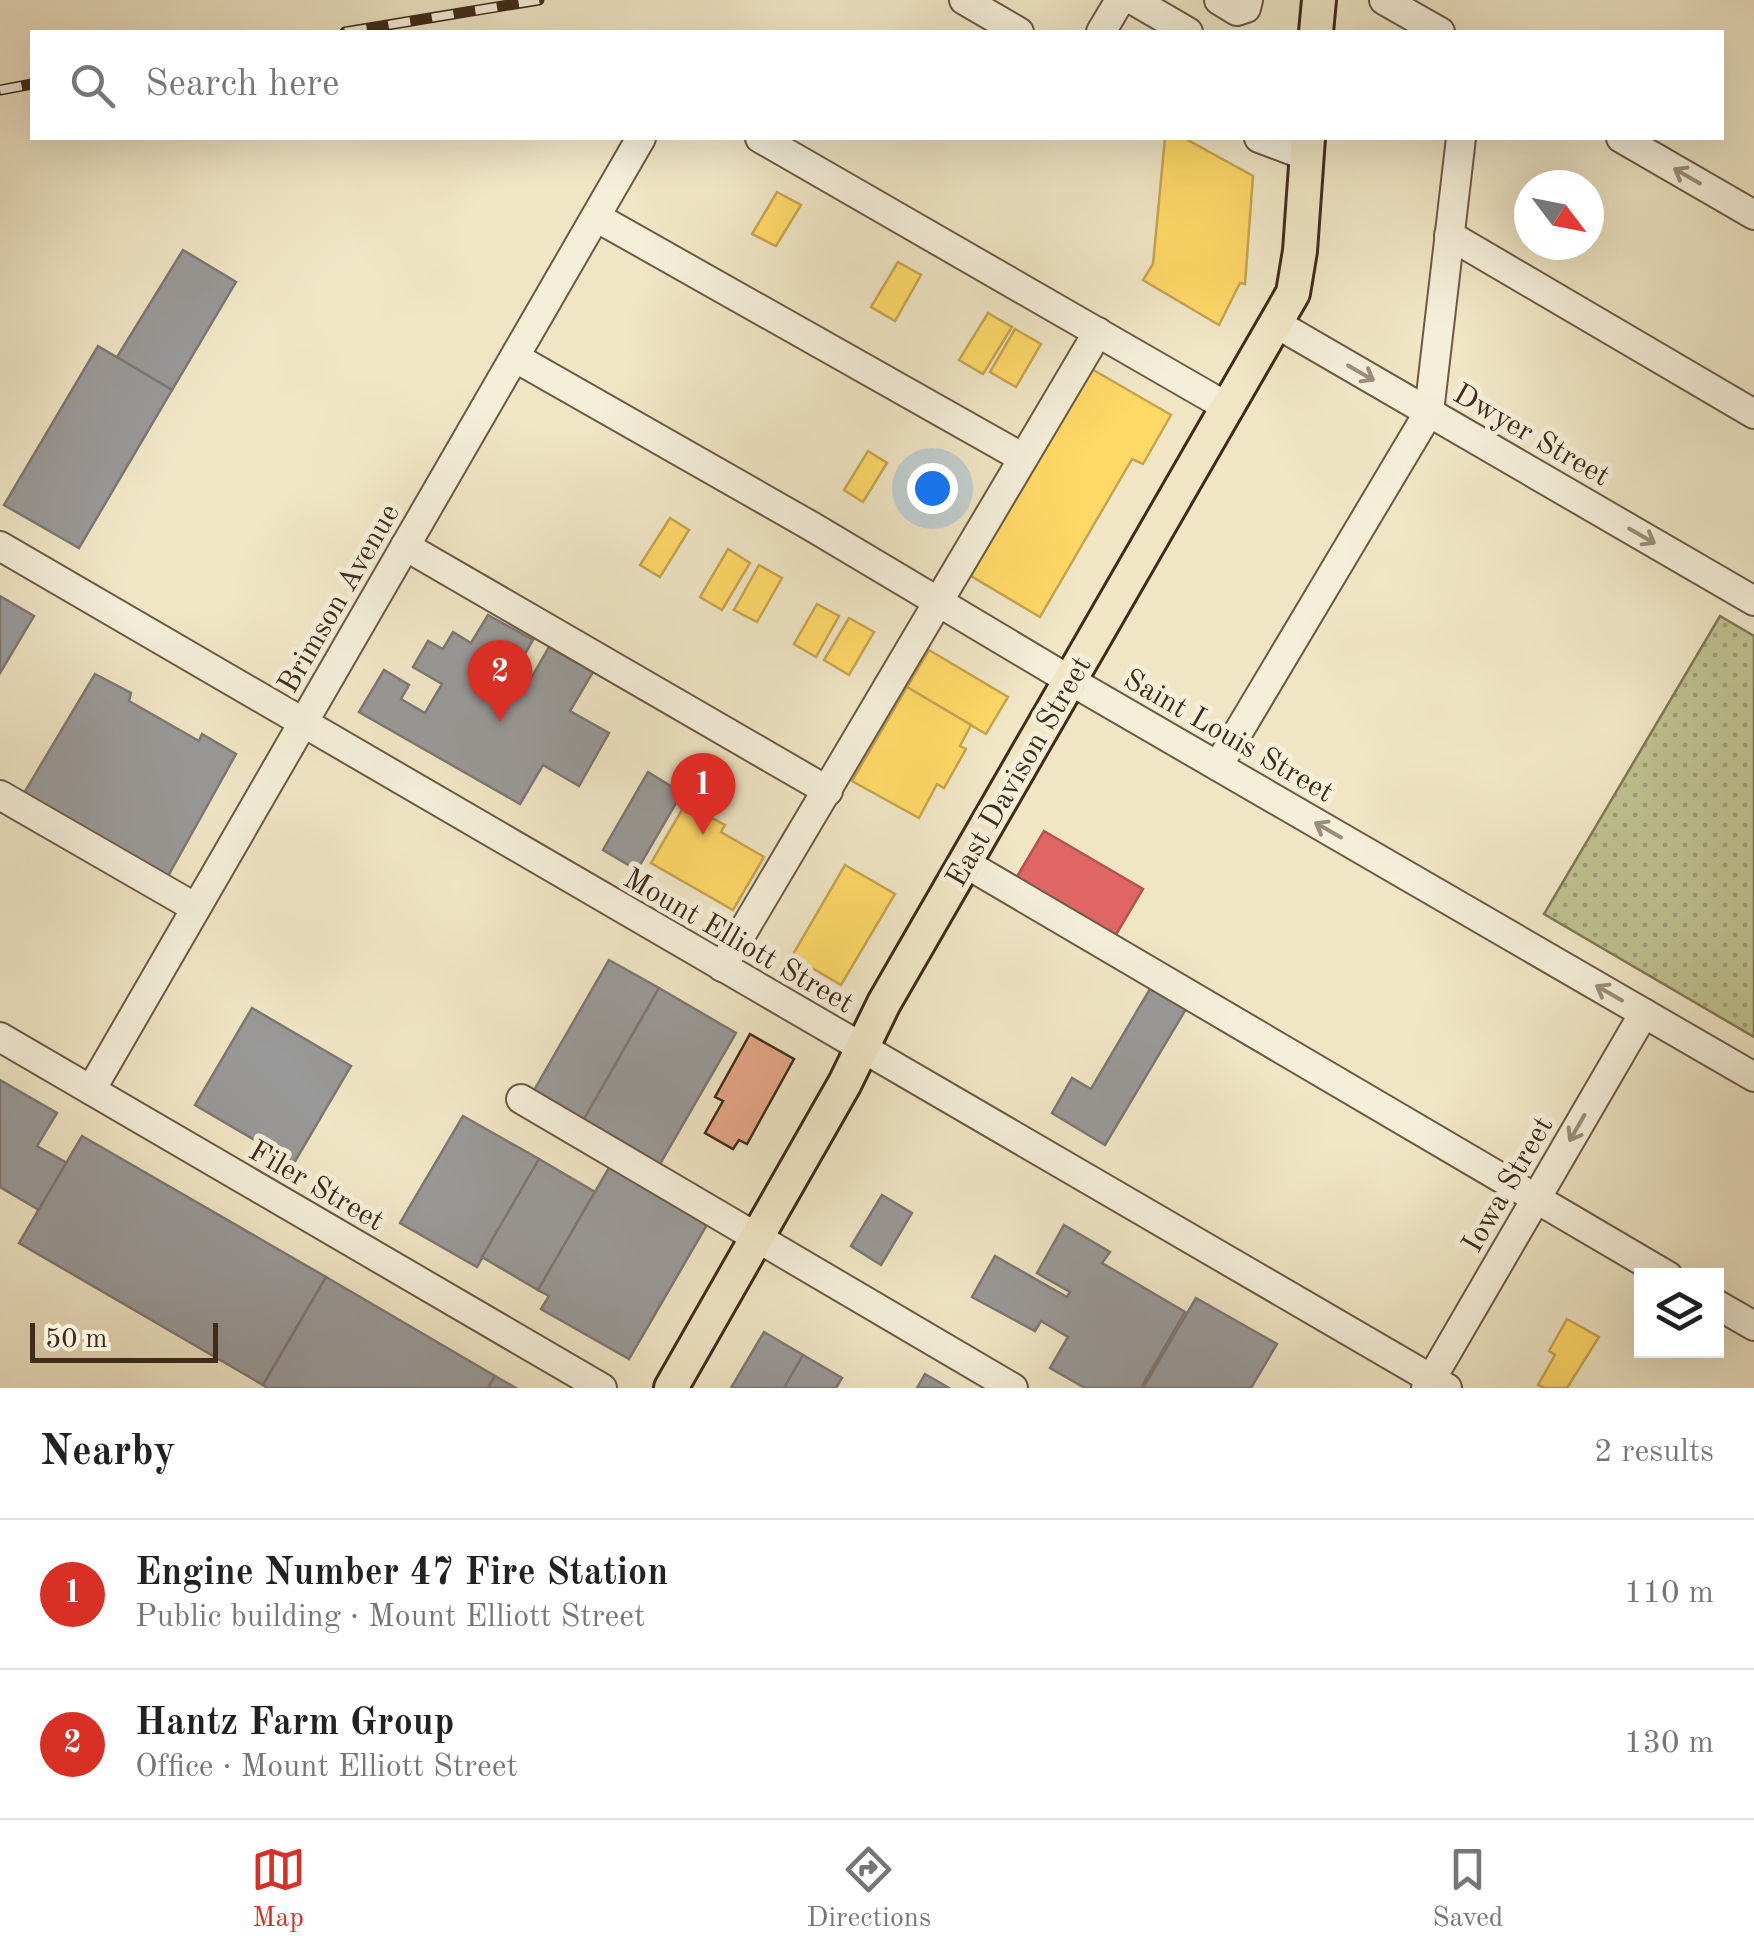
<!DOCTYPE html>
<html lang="en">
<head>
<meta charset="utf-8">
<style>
  body { margin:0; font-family:"Old Standard TT",serif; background:#f6f6f6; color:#222 }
  .controls { position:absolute; right:30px; bottom:30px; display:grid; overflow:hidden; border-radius:0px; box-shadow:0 10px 40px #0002 }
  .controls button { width:90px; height:90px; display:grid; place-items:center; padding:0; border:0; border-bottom:2px solid #e0e0e0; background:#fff; color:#222; font:50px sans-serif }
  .compass { position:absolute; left:1514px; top:170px; width:90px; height:90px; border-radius:50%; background:#fff; box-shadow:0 10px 40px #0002; rotate:122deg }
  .scale { position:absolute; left:30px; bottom:25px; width:188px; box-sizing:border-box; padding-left:10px; border:5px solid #402c1a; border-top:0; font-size:28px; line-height:35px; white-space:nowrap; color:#402c1a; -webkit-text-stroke:8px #f5efda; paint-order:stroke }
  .you { position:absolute; left:932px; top:488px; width:35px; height:35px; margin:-25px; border:8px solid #fff; border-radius:50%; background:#1a73e8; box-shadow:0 0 0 15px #1a73e833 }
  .badge { display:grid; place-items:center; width:65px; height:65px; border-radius:50%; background:#d93025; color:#fff; font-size:32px; font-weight:700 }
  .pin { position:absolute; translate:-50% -82px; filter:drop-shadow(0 2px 5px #0008) }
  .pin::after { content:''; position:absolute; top:52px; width:35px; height:30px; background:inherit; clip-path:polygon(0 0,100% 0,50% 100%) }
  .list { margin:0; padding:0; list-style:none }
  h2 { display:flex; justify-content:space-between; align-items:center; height:130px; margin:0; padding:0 40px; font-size:42px }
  h2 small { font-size:32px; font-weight:400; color:#767676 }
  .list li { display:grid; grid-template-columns:65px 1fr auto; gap:30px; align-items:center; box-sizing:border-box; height:150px; padding:0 40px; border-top:2px solid #e0e0e0 }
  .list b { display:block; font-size:38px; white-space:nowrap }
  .list p { margin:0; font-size:32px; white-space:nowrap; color:#767676 }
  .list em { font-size:32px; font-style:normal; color:#767676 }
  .icon { flex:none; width:55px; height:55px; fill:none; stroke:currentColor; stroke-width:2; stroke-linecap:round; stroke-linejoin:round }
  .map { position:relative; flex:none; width:1754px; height:1388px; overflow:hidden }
  .search { position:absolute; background:#fff; box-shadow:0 10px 40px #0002; left:30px; right:30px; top:30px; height:110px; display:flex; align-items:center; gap:25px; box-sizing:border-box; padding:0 35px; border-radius:0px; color:#767676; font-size:38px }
  .sheet { height:430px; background:#fff }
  nav { display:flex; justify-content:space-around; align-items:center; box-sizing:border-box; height:140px; border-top:2px solid #e0e0e0; background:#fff; font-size:28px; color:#767676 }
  nav a { display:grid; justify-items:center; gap:5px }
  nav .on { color:#d93025 }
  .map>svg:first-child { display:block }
</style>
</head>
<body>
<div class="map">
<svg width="1754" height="1388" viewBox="0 0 1754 1388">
  <defs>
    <pattern id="grass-dots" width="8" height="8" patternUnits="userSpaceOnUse" patternTransform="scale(2.5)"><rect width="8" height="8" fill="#c0c391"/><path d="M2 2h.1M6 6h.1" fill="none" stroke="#9d9f76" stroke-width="1.8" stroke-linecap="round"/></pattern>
  </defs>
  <rect width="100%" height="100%" fill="#f0e6c6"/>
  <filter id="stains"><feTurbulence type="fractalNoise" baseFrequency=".002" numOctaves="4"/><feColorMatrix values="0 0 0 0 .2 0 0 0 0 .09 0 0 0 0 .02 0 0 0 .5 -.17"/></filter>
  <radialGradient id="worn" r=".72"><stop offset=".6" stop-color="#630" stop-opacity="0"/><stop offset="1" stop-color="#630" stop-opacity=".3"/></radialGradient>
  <path fill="url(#grass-dots)" stroke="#807856" stroke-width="2.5" d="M1720,616l34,20v401l-210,-123z"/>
  <g fill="#ffd966" stroke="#c6a54f" stroke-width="2.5">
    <path d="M1165,138h19l69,38 -8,108 -5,-1 -21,42 -76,-45 10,-16z"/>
    <path d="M777,192l24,13 -25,41 -24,-12z"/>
    <path d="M898,262l23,13 -26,46 -24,-14z"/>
    <path d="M988,313l24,14 -29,47 -24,-14z"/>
    <path d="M1015,329l26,15 -25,43 -26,-15z"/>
    <path d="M1090,368l81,47 -28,49 -11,-5 -92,158 -69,-41z"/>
    <path d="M868,451l19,12 -24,39 -19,-12z"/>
    <path d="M670,518l19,12 -29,47 -20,-12z"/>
    <path d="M728,549l22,14 -28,47 -22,-13z"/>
    <path d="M759,565l23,13 -25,44 -23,-12z"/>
    <path d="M817,604l22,12 -23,41 -22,-13z"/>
    <path d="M849,618l25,14 -25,43 -25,-15z"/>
    <path d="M929,650l79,47 -22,37 -79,-47z"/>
    <path d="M907,687l64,38 -11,21 6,3 -22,39 -7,-4 -18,34 -67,-37z"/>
    <path d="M694,789l26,15 -8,14 13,7 -4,7 43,25 -31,53 -82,-47z"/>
    <path d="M845,865l50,29 -54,91 -49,-29z"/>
    <path d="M1567,1319l32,18 -32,51h-22l-7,-3 17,-30 -6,-4z"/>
  </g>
  <path fill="#e06666" stroke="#b0554f" stroke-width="2.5" d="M1044,831l99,58 -29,49 -99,-58z"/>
  <g fill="#999" stroke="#7e7873" stroke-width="2.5">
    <path d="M183,250l53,32 -64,108 -55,-33z"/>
    <path d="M98,346l74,44 -93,158 -75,-43z"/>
    <path d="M0,596l34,20 -34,57z"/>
    <path d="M488,615l45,25 -22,38 15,9 23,-40 44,25 -23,39 39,22 -30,53 -36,-21 -23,39 -161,-92 25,-42 25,15 -8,14 24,14 17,-29 -29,-17 15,-26 15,8 10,-17 18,11z"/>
    <path d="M95,674l36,19 -2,8 70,40 3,-7 34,20 -68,122 -144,-83z"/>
    <path d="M648,772l34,21 -45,77 -34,-20z"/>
    <path d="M609,960l50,28 -76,133 -50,-29z"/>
    <path d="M659,988l77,45 -76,131 -77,-43z"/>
    <path d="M1150,989l36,20 -81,136 -53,-32 20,-35 19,11z"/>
    <path d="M252,1008l99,58 -57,97 -99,-58z"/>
    <path d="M0,1080l57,33 -20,33 30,17 -28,47 -39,-23z"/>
    <path d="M463,1116l76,43 -62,108 -77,-44z"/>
    <path d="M82,1136l244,141 -63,108 -244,-142z"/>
    <path d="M539,1159l56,33 -57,98 -56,-33z"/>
    <path d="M610,1166l98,57 -79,136 -88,-50 8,-13 -11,-6z"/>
    <path d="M882,1195l30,18 -31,52 -30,-19z"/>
    <path d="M1064,1225l46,27 -8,11 83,49 -44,76h-56l-35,-20 18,-31 -27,-16 -6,10 -63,-34 23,-41 72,41 3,-5 -33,-19z"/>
    <path d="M326,1277l169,99 -7,12h-220l-5,-3z"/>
    <path d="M1196,1298l81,46 -26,44h-108z"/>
    <path d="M764,1332l39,23 -19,33h-53z"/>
    <path d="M803,1355l39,23 -6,10h-52z"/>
    <path d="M925,1374l24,14h-32z"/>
    <path d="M495,1376l21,12h-28z"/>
  </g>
  <path fill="#e6a788" stroke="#402c1a" stroke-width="2.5" d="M750,1034l44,25 -47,85 -8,-4 -6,9 -28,-16 18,-32 -8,-4z"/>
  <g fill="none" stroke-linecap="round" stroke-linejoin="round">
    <defs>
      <g id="minor">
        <path d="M964,0l55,32"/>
        <path d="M1133,0l55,32"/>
        <path d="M1219,0l18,11 9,-3 2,-8"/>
        <path d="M1384,0l56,32"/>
        <path d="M1101,32l19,-32"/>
        <path d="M760,138l469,270"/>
        <path d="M1259,138l48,18"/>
        <path d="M1621,138l133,77"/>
        <path d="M596,217l427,241"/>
        <path d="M1449,235l305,179"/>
        <path d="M1277,324l477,277"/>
        <path d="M516,358l295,168 260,155 683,396"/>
        <path d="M0,546l1447,842"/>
        <path d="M405,546l423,245"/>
        <path d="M1218,766l211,-354 32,-274"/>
        <path d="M0,795l196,113"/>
        <path d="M965,863l703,413"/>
        <path d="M722,967l376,-635"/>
        <path d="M0,1037l602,351"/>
        <path d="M91,1090l550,-952"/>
        <path d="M521,1099l492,289"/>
        <path d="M1716,1304l38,22"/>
        <path d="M1426,1388l218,-375"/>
      </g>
      <g id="major">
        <path d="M1316,32l3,-32"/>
        <path d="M671,1388l174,-305 39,-80 409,-710 7,-42 8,-113"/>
      </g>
    </defs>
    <use href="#minor" stroke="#6c5a45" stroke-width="32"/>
    <use href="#major" stroke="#402c1a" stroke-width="38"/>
    <use href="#minor" stroke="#f5efda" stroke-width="28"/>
    <use href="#major" stroke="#f0e6c6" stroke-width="32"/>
    <defs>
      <g id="rail">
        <path d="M345,32l194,-32"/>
        <path d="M0,90l32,-6"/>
      </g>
    </defs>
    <use href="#rail" stroke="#402c1a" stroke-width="11"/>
    <use href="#rail" stroke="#f5efda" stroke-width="8" stroke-dasharray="22" stroke-linecap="butt"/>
  </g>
  <defs><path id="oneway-shaft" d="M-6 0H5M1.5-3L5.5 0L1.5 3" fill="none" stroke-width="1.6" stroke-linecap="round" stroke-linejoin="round" transform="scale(2.5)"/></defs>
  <g stroke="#9a8e7a">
    <use href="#oneway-shaft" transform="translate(1687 176) rotate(-150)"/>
    <use href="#oneway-shaft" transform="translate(1361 373) rotate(30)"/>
    <use href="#oneway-shaft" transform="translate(1642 536) rotate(30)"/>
    <use href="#oneway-shaft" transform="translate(1328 830) rotate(-150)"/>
    <use href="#oneway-shaft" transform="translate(1609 993) rotate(-150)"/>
    <use href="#oneway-shaft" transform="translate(1577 1128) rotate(120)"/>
  </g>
  <g text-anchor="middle" stroke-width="10" stroke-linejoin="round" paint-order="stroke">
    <g font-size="30" fill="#402c1a" stroke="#f5efda">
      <text transform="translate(1532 434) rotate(30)" y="10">Dwyer Street</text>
      <text transform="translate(338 598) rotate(-60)" y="10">Brimson Avenue</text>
      <text transform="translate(1229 735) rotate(30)" y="10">Saint Louis Street</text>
      <text transform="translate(1018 771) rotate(-60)" y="10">East Davison Street</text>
      <text transform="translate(739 940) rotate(30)" y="10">Mount Elliott Street</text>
      <text transform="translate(1507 1184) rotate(-60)" y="10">Iowa Street</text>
      <text transform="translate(317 1185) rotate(30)" y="10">Filer Street</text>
    </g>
  </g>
  <rect width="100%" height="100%" filter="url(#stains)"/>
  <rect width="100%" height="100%" fill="url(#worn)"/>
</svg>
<div class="controls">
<button><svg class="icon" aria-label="layers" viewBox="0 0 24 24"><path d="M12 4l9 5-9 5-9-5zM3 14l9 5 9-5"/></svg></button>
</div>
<svg class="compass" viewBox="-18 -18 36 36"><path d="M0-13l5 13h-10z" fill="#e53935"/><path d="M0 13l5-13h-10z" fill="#767676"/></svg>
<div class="scale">50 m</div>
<div class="you"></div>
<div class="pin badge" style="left:703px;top:835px">1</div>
<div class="pin badge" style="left:500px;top:722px">2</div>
<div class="search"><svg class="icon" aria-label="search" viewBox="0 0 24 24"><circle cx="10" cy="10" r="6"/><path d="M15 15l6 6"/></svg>Search here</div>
</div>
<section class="sheet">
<h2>Nearby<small>2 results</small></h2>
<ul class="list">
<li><span class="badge">1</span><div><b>Engine Number 47 Fire Station</b><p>Public building · Mount Elliott Street</p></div><em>110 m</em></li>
<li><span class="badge">2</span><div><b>Hantz Farm Group</b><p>Office · Mount Elliott Street</p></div><em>130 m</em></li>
</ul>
</section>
<nav>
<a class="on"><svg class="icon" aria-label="map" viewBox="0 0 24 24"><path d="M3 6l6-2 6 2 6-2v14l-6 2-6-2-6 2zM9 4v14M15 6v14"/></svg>Map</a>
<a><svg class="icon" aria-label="directions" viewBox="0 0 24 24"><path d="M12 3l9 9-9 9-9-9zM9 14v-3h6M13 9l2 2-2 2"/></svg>Directions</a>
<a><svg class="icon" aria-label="saved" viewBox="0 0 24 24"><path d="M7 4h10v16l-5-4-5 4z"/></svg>Saved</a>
</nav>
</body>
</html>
